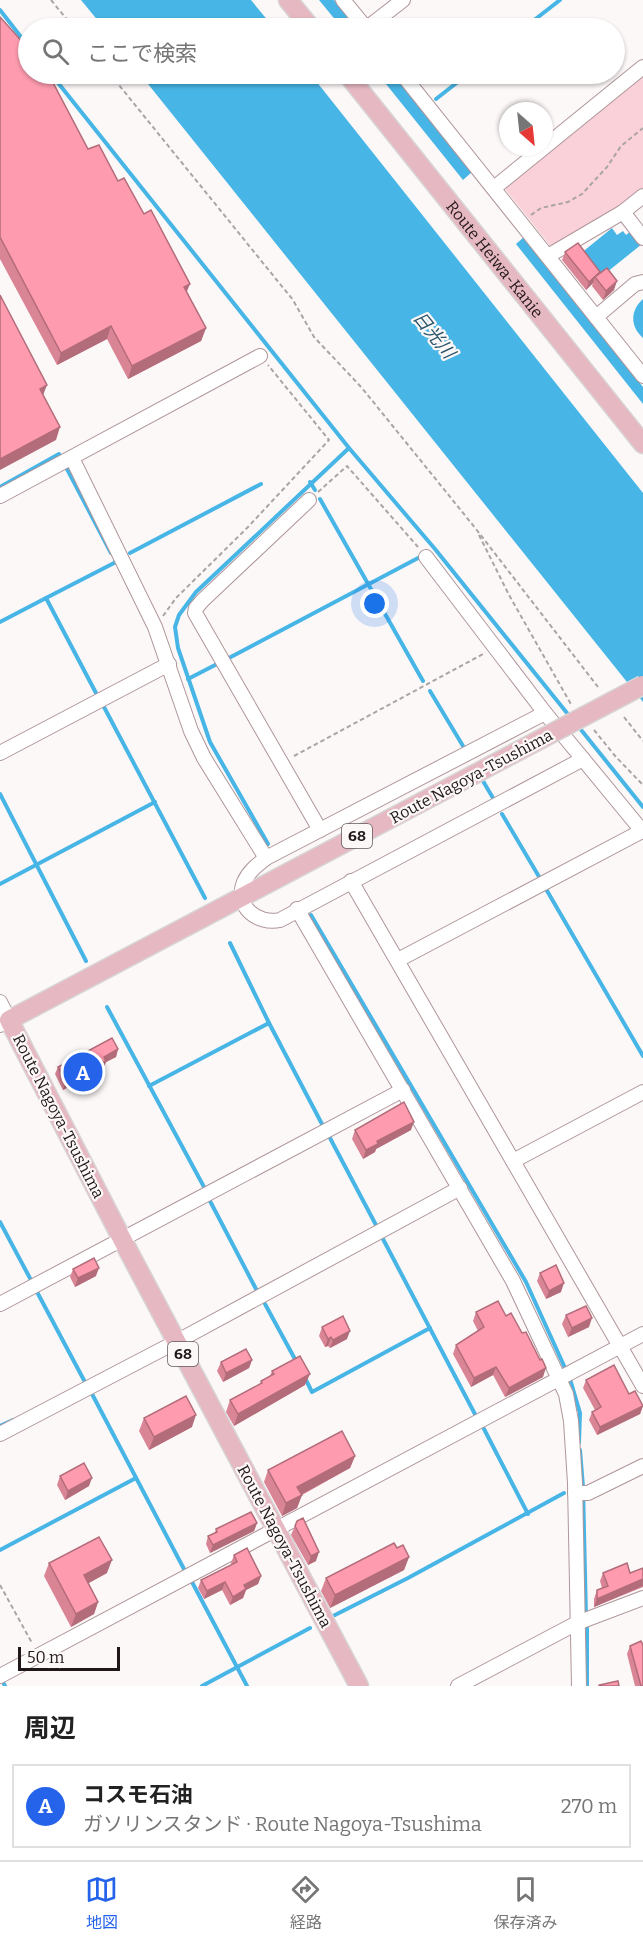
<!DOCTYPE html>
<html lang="ja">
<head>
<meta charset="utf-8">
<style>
  body { margin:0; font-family:Bitter,"Noto Sans JP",serif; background:#f2f2f2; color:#222 }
  .compass { position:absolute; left:499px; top:102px; width:54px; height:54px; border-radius:50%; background:#fff; box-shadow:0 2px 4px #0004; rotate:153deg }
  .scale { position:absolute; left:18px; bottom:15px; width:102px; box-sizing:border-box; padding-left:6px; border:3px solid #201719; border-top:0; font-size:16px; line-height:21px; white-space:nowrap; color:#201719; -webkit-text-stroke:4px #fdf8f8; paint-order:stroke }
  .you { position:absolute; left:375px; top:604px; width:21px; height:21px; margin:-15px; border:4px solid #fff; border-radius:50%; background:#1a73e8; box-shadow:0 0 0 9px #1a73e833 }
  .badge { display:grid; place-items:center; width:39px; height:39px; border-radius:50%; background:#2563eb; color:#fff; font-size:20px; font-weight:700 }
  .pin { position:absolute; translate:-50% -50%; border:3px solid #fff; box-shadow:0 2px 6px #0006 }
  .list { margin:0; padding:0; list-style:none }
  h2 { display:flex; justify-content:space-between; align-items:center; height:78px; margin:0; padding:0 24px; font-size:26px }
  h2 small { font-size:20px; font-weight:400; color:#767676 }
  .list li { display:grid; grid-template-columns:39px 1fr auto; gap:18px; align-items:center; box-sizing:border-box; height:84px; margin:0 12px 12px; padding:0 12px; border:2px solid #e0e0e0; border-radius:0px }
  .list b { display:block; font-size:22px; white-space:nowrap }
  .list p { margin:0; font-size:20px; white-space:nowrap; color:#767676 }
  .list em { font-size:20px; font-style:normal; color:#767676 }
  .icon { flex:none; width:33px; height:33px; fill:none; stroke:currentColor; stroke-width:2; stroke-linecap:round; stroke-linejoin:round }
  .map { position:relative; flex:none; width:643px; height:1686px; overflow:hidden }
  .search { position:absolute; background:#fff; box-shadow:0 2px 4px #0004; left:18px; right:18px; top:18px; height:66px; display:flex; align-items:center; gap:15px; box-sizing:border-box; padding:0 21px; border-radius:33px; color:#767676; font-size:22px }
  .sheet { height:174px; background:#fff }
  nav { display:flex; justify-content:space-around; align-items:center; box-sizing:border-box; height:84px; border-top:2px solid #e0e0e0; background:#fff; font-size:16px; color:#767676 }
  nav a { display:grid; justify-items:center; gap:3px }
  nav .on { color:#2563eb }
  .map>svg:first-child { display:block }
</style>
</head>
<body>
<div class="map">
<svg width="643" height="1686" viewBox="0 0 643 1686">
  <rect width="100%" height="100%" fill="#fdf8f8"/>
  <path fill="#fad1d8" d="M643,75v116l-10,8 -81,49 -47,-59 2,-5z"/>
  <g fill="#47b5e5">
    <path d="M81,0h170l23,28h-170z"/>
    <path d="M319,0h15l23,28h-15z"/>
    <path d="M140,74h170l6,7 327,412v209z"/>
    <path d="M378,74h15l79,98 -9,8z"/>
    <path d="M612,228l5,7 6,-4 3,4 5,-4 11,13 -46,37 -16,-27z"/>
    <path d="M524,237l119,150v17l-127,-160z"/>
    <path d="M643,299v39c-13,-11 -13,-28 0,-39z"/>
  </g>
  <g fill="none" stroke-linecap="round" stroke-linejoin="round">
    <g stroke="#47b5e5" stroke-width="4">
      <path d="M0,10l28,36"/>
      <path d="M524,28l36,-28"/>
      <path d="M51,74l298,374 86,101 136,169"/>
      <path d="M436,99l32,-25"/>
      <path d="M67,469l44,84"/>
      <path d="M310,482l5,8"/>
      <path d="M0,487l59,-33 2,3"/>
      <path d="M320,499l103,182"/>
      <path d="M130,553l131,-69"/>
      <path d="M0,622l46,-24"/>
      <path d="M227,659l193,-102"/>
      <path d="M188,679l29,-15"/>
      <path d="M430,691l33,55"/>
      <path d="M96,693l-50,-95 70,-36 -1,-3"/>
      <path d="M104,707l101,191"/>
      <path d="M578,726l65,81"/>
      <path d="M480,776l13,22"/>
      <path d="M0,794l86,167"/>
      <path d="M502,814l39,66"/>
      <path d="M268,844l-58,-102 -32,-94 -3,-21 4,-12 17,-23 153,-144"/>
      <path d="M0,884l155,-82"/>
      <path d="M546,889l97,167"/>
      <path d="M311,915l215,367 44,97 10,34 -1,30"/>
      <path d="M230,943l39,80 54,103"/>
      <path d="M107,1007l97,180"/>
      <path d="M149,1086l120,-63"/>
      <path d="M330,1138l47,89"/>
      <path d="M210,1201l46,88"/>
      <path d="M0,1222l32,60"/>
      <path d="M383,1239l94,179"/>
      <path d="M36,1290l50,94"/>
      <path d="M265,1304l31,57"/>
      <path d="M305,1378l7,14 118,-64"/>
      <path d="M91,1392l94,179"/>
      <path d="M0,1426l13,-6"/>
      <path d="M484,1429l44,85"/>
      <path d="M580,1450l3,37 3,129"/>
      <path d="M0,1550l136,-72"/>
      <path d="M192,1582l55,104"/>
      <path d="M333,1616l75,-38 156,-85"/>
      <path d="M587,1624v62"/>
      <path d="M4,1684l1,2"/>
      <path d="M202,1686l108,-58"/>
    </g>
    <defs>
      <g id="minor">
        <path d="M343,0l23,28"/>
        <path d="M367,28l36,-28"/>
        <path d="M402,74l241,302"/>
        <path d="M494,188l149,-121"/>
        <path d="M623,212l20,26"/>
        <path d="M548,256l75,-44 20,-16"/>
        <path d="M596,317l39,-33 8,-2"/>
        <path d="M72,458l83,169 36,104 13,27 62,100"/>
        <path d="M0,496l260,-140"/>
        <path d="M309,500l-106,100 -7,8 -1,5 125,217"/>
        <path d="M426,557l119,156 98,119"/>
        <path d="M545,713l-279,145c-9,7 -17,13 -22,24 -10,24 13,43 36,38l303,-161"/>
        <path d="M0,753l169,-89"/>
        <path d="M351,881l292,505"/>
        <path d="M297,909l216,372 53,113 5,27 4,62 4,203"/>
        <path d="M398,960l244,-129"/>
        <path d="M0,1002l9,18 -9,5"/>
        <path d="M513,1161l130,-69"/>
        <path d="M0,1304l403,-214"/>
        <path d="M0,1434l176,-92 284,-154"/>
        <path d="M575,1493h13l55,-27"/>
        <path d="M0,1676l643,-342"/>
        <path d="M458,1686l119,-63 66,-25"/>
      </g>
      <g id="major">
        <path d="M288,0l23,28"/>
        <path id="s1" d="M347,74l296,370"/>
        <path d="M359,1686l-237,-447 -113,-219 464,-245"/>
      </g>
    </defs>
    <use href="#minor" stroke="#ae969a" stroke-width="16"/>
    <use href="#major" stroke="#d7d5d6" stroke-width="21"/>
    <g stroke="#aba4a5" stroke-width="2" stroke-dasharray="4.5 3" stroke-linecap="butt">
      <path d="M51,0l23,28"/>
      <path d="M110,74l183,226 21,37 48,51 114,141 122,158"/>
      <path d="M531,215l10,-7 27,-6 14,-8 25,-27 14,-21 22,-18"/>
      <path d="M318,492l29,-26 71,81"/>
      <path d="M479,535l30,60 63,111"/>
      <path d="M163,616l13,-18 72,-71 81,-87 -61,-75"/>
      <path d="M624,717l19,24"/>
      <path d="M594,730l22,27 27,28"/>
      <path d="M294,756l191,-103"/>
      <path d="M0,1585l32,58"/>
    </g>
    <use href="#minor" stroke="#fff" stroke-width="14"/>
    <use href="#major" stroke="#e6b8c1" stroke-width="18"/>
    <defs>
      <path id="major-bridge" d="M473,775l170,-90"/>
    </defs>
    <use href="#major-bridge" stroke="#d7d5d6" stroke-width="21" stroke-linecap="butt"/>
    <use href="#major-bridge" stroke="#e6b8c1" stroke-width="18"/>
  </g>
  <g fill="#da8596">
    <path d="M0,17l28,57 60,75 30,32 69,111 19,36 -5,13 -73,38 -21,-40 -50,26 -57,-106z"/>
    <path d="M565,252l35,20 -1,2 15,16 -11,10 -11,-14 1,-3 -7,7 -24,-30z"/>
    <path d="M118,1049l-2,8 -10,5 -3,6 -40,22 -8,-16 3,-7z"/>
    <path d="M355,1130h56l-35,19 -1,3 -12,7 -11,-20z"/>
    <path d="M73,1269l23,7 -21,11 -5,-10z"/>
    <path d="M540,1273l21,19 -15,7 -9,-18z"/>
    <path d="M476,1312l30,4 37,61 -38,20 -12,-22 -22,12 -18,-33 3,-9 22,-14 -5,-10z"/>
    <path d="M566,1315l23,12 -21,10 -6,-13z"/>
    <path d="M322,1327l25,12 -17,9 -2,-2 -3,1 -6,-11z"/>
    <path d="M252,1360l-3,8 -26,14 -6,-11 4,-9z"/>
    <path d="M272,1371l33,14 -71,41 -8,-14 4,-12 30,-16 1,-3 9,-5z"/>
    <path d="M586,1380l43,14 14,11 -3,9 -43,21 -8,-15 3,-8 3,-2 -12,-22z"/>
    <path d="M144,1418l48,9 -43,23 -10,-19z"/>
    <path d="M355,1456l-5,12 -48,27 -5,13 -15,8 -18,-34 4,-12z"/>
    <path d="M60,1476l29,10 -24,14 -8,-15z"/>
    <path d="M257,1523l-3,8 -44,22 -4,-9 2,-8 7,-3 1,-4z"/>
    <path d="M295,1526l21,35 -8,4 -17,-30z"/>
    <path d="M397,1548l12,9 -5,13 -74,38 -9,-17 5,-13z"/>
    <path d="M234,1555l27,21 -3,8 -12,6 -3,8 -13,7 -8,-15 -18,9 -6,-11 3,-8 30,-15v-2z"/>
    <path d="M49,1563l58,10 -19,10 10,19 -4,12 -23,13 -27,-51z"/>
    <path d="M643,1568v19l-49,20v-8l3,-9 5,-2 -2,-7 3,-8h27z"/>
    <path d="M630,1646l13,40h-8l-8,-32z"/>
  </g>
  <g fill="#b26c7a">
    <path d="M600,272l-3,8 -2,-3 -2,6 -7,7 3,-8z"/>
    <path d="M617,281l-3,9 -11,10 3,-9z"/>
    <path d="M190,284l-5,12 -1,-9z"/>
    <path d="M111,326l-4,13 -50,26 4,-12z"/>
    <path d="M206,328l-5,13 -73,38 4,-13z"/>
    <path d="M47,385l-5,13 -2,-9z"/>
    <path d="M60,427l-4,13 -56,30v-11z"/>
    <path d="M118,1049l-2,8 -10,5 -3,6 -40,22 3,-8 38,-25z"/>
    <path d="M414,1122l-3,8 -35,19 -1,3 -12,7 3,-9 11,-9z"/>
    <path d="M99,1268l-3,8 -21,11 3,-9z"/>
    <path d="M564,1283l-3,9 -15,7 3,-8z"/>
    <path d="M592,1318l-3,9 -21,10 4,-9z"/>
    <path d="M350,1331l-3,8 -17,9 3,-8z"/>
    <path d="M331,1337l-3,9 -3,1 3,-8z"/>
    <path d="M252,1360l-3,8 -26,14 3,-9z"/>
    <path d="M496,1367l-3,8 -22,12 3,-9z"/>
    <path d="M546,1368l-3,9 -38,20 4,-9z"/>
    <path d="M310,1374l-5,11 -71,41 4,-12z"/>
    <path d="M643,1406l-3,8 -43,21 3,-8z"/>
    <path d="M196,1415l-4,12 -43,23 5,-13z"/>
    <path d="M355,1456l-5,12 -57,31 4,-12z"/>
    <path d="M92,1478l-3,8 -24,14 3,-9z"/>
    <path d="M302,1495l-5,13 -15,8 4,-13z"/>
    <path d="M257,1523l-3,8 -44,22 3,-8z"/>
    <path d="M319,1552l-3,9 -8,4 3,-9z"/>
    <path d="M409,1557l-5,13 -74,38 5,-13z"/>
    <path d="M112,1560l-5,13 -27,15 4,-13z"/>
    <path d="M261,1576l-3,8 -12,6 -3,8 -13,7 3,-8 11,-12z"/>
    <path d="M643,1579v7l-49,21 3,-8z"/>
    <path d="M225,1582l-3,8 -18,9 3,-8z"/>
    <path d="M98,1602l-4,12 -23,13 5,-13z"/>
  </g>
  <g fill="#fe9baf" stroke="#b26c7a" stroke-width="1.5">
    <path d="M0,17l26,29 2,4v24h13l3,5 6,-2 38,72 11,-4 19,36 6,-3 20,36 7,-4 39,74 -6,3 22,41 -74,38 -21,-40 -50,27 -61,-116z"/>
    <path d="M578,243l22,29 -11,10 -24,-30z"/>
    <path d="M607,268l10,13 -11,10 -11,-14z"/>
    <path d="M0,295l47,90 -7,4 20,38 -60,32z"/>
    <path d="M112,1038l6,11 -14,8 2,4 -40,21 -8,-15z"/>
    <path d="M404,1102l10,20 -37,19 1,3 -12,6 -11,-20z"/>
    <path d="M94,1258l5,10 -21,10 -5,-9z"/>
    <path d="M556,1265l8,18 -15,8 -9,-18z"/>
    <path d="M498,1301l8,15 5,-3 11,20 4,-1 14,28 2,-1 4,9 -37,20 -13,-21 -22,11 -18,-33 28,-18 -8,-15z"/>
    <path d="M586,1306l6,12 -20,10 -6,-13z"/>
    <path d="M343,1316l7,15 -17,9 -2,-3 -3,2 -6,-12z"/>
    <path d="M246,1349l6,11 -26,13 -5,-11z"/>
    <path d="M300,1356l10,18 -72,40 -8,-14 32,-17 -1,-2 13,-7 -2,-3z"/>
    <path d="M614,1365l15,29 6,-3 8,15 -43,21 -8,-15 9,-5 -15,-27z"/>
    <path d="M186,1396l10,19 -42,22 -10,-19z"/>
    <path d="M342,1431l13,25 -58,31 5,8 -16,8 -18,-33z"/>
    <path d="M84,1463l8,15 -24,13 -8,-15z"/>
    <path d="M251,1512l6,11 -44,22 -5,-9 9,-4 -1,-3z"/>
    <path d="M303,1518l16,34 -8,4 -16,-30 2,-5z"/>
    <path d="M99,1537l13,23 -28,15 14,27 -22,12 -27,-51z"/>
    <path d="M394,1543l3,5 6,-3 6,12 -74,38 -9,-17z"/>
    <path d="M247,1548l14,28 -17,9 2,4 -13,8 -8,-15 -18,9 -6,-11 36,-18 -3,-7z"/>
    <path d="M627,1563l3,10 13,-5v11l-46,20v-9l11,-4 -5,-13z"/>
    <path d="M641,1641l2,4v41h-2l-11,-40z"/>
    <path d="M618,1681l1,5h-20v-1z"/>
  </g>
  <g text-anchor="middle" stroke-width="4.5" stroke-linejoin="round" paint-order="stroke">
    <g fill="#fdf8f8" stroke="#625a5c" stroke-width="1.5">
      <rect x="342" y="824" width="30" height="24" rx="4.5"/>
      <rect x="168" y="1342" width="30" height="24" rx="4.5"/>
    </g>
    <g font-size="15" font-weight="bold" fill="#201719">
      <text x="357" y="841">68</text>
      <text x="183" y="1359">68</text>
    </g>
    <g font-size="16" fill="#201719" stroke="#fdf8f8">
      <text dy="6" stroke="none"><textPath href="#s1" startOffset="237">Route Heiwa-Kanie</textPath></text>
      <text transform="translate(471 776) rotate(-28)" y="6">Route Nagoya-Tsushima</text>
      <text transform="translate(59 1116) rotate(63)" y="6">Route Nagoya-Tsushima</text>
      <text transform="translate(285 1546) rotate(62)" y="6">Route Nagoya-Tsushima</text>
    </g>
    <g font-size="18" font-style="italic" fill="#28556a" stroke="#fdf8f8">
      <text transform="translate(434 335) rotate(51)" y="6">日光川</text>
    </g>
  </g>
</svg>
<svg class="compass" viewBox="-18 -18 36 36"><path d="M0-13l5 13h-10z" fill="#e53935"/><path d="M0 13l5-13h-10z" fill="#767676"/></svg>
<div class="scale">50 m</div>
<div class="you"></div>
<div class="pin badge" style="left:83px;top:1072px">A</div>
<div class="search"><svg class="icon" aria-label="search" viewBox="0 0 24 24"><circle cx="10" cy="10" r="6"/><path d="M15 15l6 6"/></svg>ここで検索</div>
</div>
<section class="sheet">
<h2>周辺<small></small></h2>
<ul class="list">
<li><span class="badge">A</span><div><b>コスモ石油</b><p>ガソリンスタンド · Route Nagoya-Tsushima</p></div><em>270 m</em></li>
</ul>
</section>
<nav>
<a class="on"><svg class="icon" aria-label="map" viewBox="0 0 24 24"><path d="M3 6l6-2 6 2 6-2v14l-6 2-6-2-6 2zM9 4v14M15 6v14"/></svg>地図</a>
<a><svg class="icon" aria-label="directions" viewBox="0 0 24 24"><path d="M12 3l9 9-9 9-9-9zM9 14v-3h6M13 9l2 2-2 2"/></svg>経路</a>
<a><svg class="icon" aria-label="saved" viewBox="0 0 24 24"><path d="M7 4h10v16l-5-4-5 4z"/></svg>保存済み</a>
</nav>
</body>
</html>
